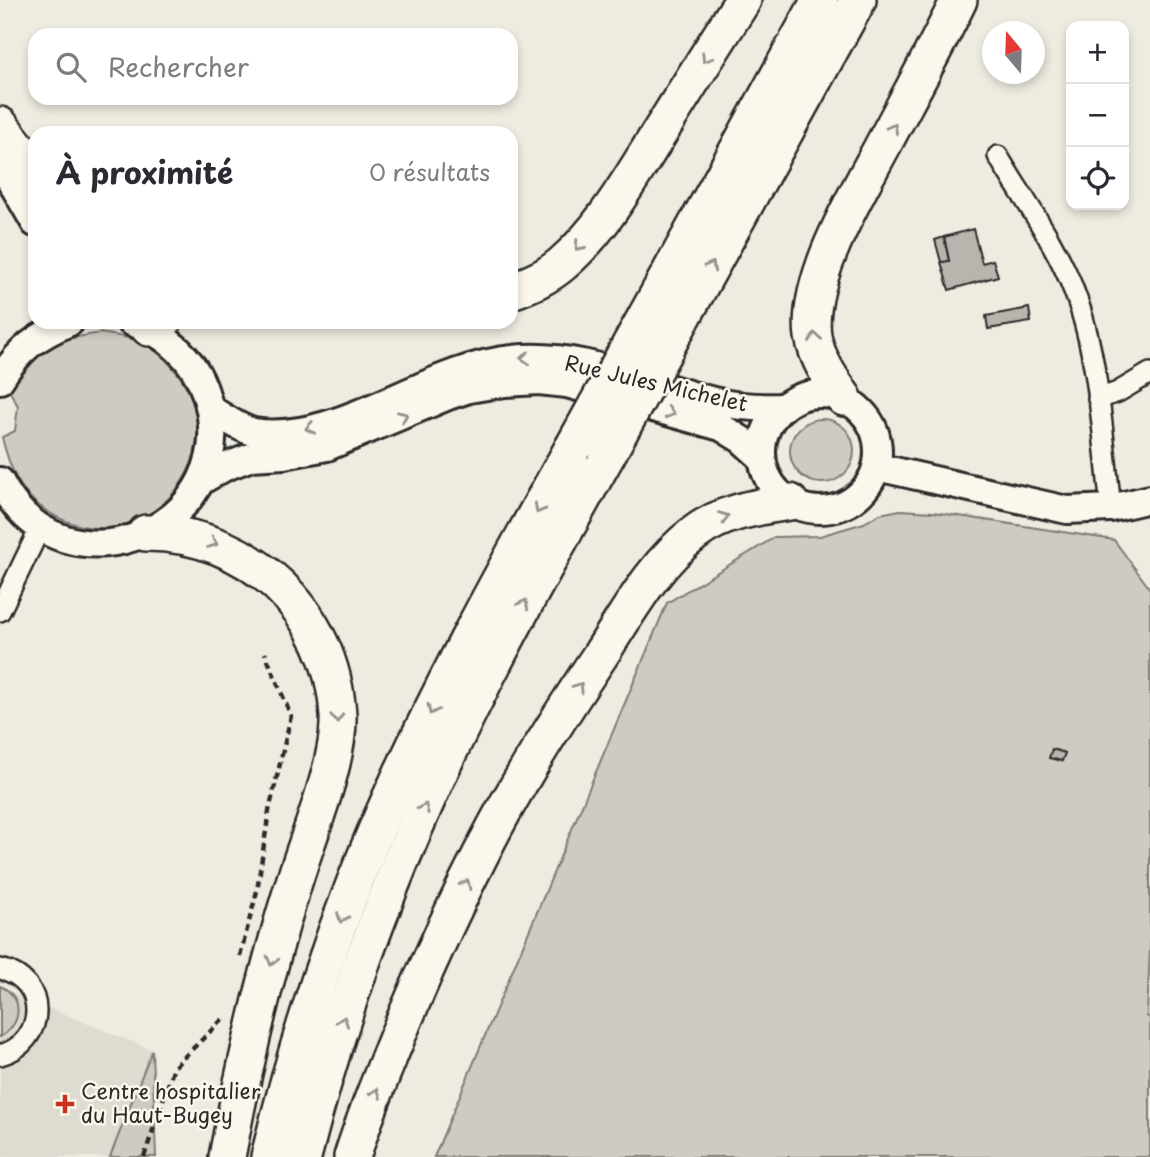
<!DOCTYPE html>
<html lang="fr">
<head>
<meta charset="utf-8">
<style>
  body { margin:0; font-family:"Playpen Sans",sans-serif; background:#f7f7f7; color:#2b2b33 }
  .controls { position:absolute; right:21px; top:21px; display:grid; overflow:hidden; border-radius:14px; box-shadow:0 4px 10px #0003 }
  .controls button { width:63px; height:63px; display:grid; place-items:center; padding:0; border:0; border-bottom:2px solid #e1e1e2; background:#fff; color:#2b2b33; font:35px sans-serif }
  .compass { position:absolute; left:982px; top:21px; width:63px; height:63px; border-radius:50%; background:#fff; box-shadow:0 4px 10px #0003; rotate:341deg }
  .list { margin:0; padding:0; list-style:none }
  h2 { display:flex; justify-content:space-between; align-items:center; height:91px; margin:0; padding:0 28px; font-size:30px }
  h2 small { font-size:23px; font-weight:400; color:#7c7c81 }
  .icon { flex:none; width:38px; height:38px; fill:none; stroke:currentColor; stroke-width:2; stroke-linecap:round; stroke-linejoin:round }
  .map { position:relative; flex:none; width:1150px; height:1157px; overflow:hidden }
  .search { position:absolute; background:#fff; box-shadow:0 4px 10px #0003; left:28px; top:28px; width:490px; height:77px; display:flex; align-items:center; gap:18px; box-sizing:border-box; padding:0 24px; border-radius:21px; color:#7c7c81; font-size:26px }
  .panel { position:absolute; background:#fff; box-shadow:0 4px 10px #0003; left:28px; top:126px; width:490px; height:203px; border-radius:21px }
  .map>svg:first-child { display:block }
</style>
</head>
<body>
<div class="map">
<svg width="1150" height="1157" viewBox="0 0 1150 1157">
  <rect width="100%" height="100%" fill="#eeebe0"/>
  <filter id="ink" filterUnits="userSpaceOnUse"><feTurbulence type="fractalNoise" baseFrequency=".0143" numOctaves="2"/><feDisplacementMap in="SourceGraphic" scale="14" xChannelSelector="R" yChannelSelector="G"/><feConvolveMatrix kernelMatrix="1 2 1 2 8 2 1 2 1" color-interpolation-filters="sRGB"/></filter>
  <g filter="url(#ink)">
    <path fill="#dedbd1" d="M0,988l152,62 -42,107h-110z"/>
    <g fill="#cecbc2" stroke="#7c7b76" stroke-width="2">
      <path d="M100,333c10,2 21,3 31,6 17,4 32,17 43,30 66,77 -20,192 -113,150 -37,-17 -50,-44 -59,-82l13,-6 3,-25 -9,-16 31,-36 26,-15z"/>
      <circle cx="822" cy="451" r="32"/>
      <path d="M900,510l33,2 181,28 36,49v359l-3,68 3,2v139h-716l233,-554 108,-66 45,-1 44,-13 16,-9z"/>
      <path d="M0,986c25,11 22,39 0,51z"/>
      <path d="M152,1050l4,107h-46z"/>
    </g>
    <g fill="#b8b5ae" stroke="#2b2b2b" stroke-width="2">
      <path d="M973,229l9,34 11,-3 5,16 -49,14 -8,-28 8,-1 -5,-24z"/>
      <path d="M944,237l5,24 -8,1 -6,-22z"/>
      <path d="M1029,308l2,14 -43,7 -2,-13z"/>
      <path d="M1052,749l13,4 -3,8 -13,-3z"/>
    </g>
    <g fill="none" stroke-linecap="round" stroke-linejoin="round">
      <defs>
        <g id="minor">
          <path d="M998,156c26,44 58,87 76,135 25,64 29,149 37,217"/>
          <path d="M1098,399l20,-7 32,-19"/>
          <path d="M0,611l41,-85"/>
          <path d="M0,969c49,10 47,74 0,86"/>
        </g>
        <g id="secondary">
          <path d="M0,162l35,61"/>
          <path d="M0,380c19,-31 37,-44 70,-58"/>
          <circle cx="820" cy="452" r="58"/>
          <path d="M212,410c12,7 28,19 42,22 85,13 172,-65 259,-73 69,-8 135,26 201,42 23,6 46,7 69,6"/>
          <path d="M877,467l190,43 44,-2 39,-9"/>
          <path d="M0,481c63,126 251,44 205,-89 -11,-34 -40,-59 -74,-70"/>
          <path d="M201,481l24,-14 26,-10 33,-2 43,-8 121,-51 21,-7 36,-6 34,-2 28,3 154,43 21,13 20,18"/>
        </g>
        <g id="motorway">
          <path d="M0,125l35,44"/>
          <path d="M511,291c19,-7 36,-14 51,-27 39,-33 66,-81 93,-124 29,-47 58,-93 88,-140"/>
          <path d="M646,316l174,-316"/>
          <path d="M678,326l180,-326"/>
          <path d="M149,328l14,-6"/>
          <path d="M844,398c-13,-19 -27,-39 -31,-62 -8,-56 43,-140 69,-189 26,-49 53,-97 77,-147"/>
          <path d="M146,533c103,0 186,78 192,182 2,49 -32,125 -46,174 -27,87 -48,178 -65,268"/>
          <path d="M269,1157c26,-109 61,-218 105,-322 57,-133 127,-259 198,-386"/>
          <path d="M303,1157c34,-134 81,-265 139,-390 50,-106 107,-208 164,-310"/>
          <path d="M352,1157c14,-45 33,-90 51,-134 26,-62 54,-123 85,-183 33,-64 73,-126 113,-186 28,-43 53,-90 94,-121 27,-21 62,-26 95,-31"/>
        </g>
      </defs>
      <use href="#minor" stroke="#2b2b2b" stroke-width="24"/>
      <use href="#secondary" stroke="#2b2b2b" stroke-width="32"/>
      <use href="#motorway" stroke="#2b2b2b" stroke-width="40"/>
      <g stroke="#2b2b2b" stroke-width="4.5" stroke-dasharray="7 5" stroke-linecap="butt">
        <path d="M240,956l17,-65 12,-80 22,-95 -26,-63"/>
        <path d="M144,1157l30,-90 52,-51"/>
      </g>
      <use href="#minor" stroke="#fbf7ec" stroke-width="19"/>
      <use href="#secondary" stroke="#fbf7ec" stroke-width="26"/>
      <use href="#motorway" stroke="#fbf7ec" stroke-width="35"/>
      <defs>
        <g id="motorway-bridge">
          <path d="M572,449l74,-133"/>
          <path d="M606,457l72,-131"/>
        </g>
      </defs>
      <use href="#motorway-bridge" stroke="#2b2b2b" stroke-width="40" stroke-linecap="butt"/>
      <use href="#motorway-bridge" stroke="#fbf7ec" stroke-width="35"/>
    </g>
    <defs><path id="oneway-chevron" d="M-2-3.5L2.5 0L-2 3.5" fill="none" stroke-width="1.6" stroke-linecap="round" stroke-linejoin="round" transform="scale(1.75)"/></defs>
    <g stroke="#93918c">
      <use href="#oneway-chevron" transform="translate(706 58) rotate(122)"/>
      <use href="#oneway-chevron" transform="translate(893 128) rotate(-62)"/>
      <use href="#oneway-chevron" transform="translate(579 246) rotate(132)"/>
      <use href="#oneway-chevron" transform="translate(711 266) rotate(-61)"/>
      <use href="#oneway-chevron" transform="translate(815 337) rotate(-100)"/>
      <use href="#oneway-chevron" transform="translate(525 358) rotate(178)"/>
      <use href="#oneway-chevron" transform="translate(670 413) rotate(15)"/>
      <use href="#oneway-chevron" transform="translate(403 416) rotate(-24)"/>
      <use href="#oneway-chevron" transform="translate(310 428) rotate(168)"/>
      <use href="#oneway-chevron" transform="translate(539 509) rotate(119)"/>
      <use href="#oneway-chevron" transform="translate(724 517) rotate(-22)"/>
      <use href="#oneway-chevron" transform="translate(213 543) rotate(21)"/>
      <use href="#oneway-chevron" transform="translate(524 604) rotate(-62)"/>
      <use href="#oneway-chevron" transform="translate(579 687) rotate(-56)"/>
      <use href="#oneway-chevron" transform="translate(432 710) rotate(116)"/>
      <use href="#oneway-chevron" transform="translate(337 718) rotate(89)"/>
      <use href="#oneway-chevron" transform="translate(424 808) rotate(-66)"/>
      <use href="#oneway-chevron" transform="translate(466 884) rotate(-64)"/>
      <use href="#oneway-chevron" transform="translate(342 918) rotate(111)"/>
      <use href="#oneway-chevron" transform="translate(272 961) rotate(105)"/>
      <use href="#oneway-chevron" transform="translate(343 1021) rotate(-71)"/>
      <use href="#oneway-chevron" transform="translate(376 1093) rotate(-69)"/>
    </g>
  </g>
  <path fill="#c8321e" stroke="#fbf7ec" stroke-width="2.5" d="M61.5 1093.5h7v7h7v7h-7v7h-7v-7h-7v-7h7z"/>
  <g text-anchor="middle" stroke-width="5" stroke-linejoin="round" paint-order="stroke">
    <g font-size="21" fill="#2b2b2b" stroke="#fbf7ec">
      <text transform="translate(656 384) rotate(13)" y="7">Rue Jules Michelet</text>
    </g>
    <g font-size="21" fill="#2b2b2b" stroke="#fbf7ec" text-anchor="start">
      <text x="81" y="1099">Centre hospitalier<tspan x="81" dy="24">du Haut-Bugey</tspan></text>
    </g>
  </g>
</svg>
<div class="controls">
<button>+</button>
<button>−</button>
<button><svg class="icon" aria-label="locate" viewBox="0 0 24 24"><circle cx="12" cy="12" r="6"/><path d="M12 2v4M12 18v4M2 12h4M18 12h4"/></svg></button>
</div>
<svg class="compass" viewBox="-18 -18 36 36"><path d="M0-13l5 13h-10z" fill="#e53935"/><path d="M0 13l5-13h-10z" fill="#7c7c81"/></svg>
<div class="search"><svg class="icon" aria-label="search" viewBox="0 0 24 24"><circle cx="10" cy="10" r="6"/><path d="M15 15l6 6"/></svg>Rechercher</div>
<section class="panel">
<h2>À proximité<small>0 résultats</small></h2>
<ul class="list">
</ul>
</section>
</div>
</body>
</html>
